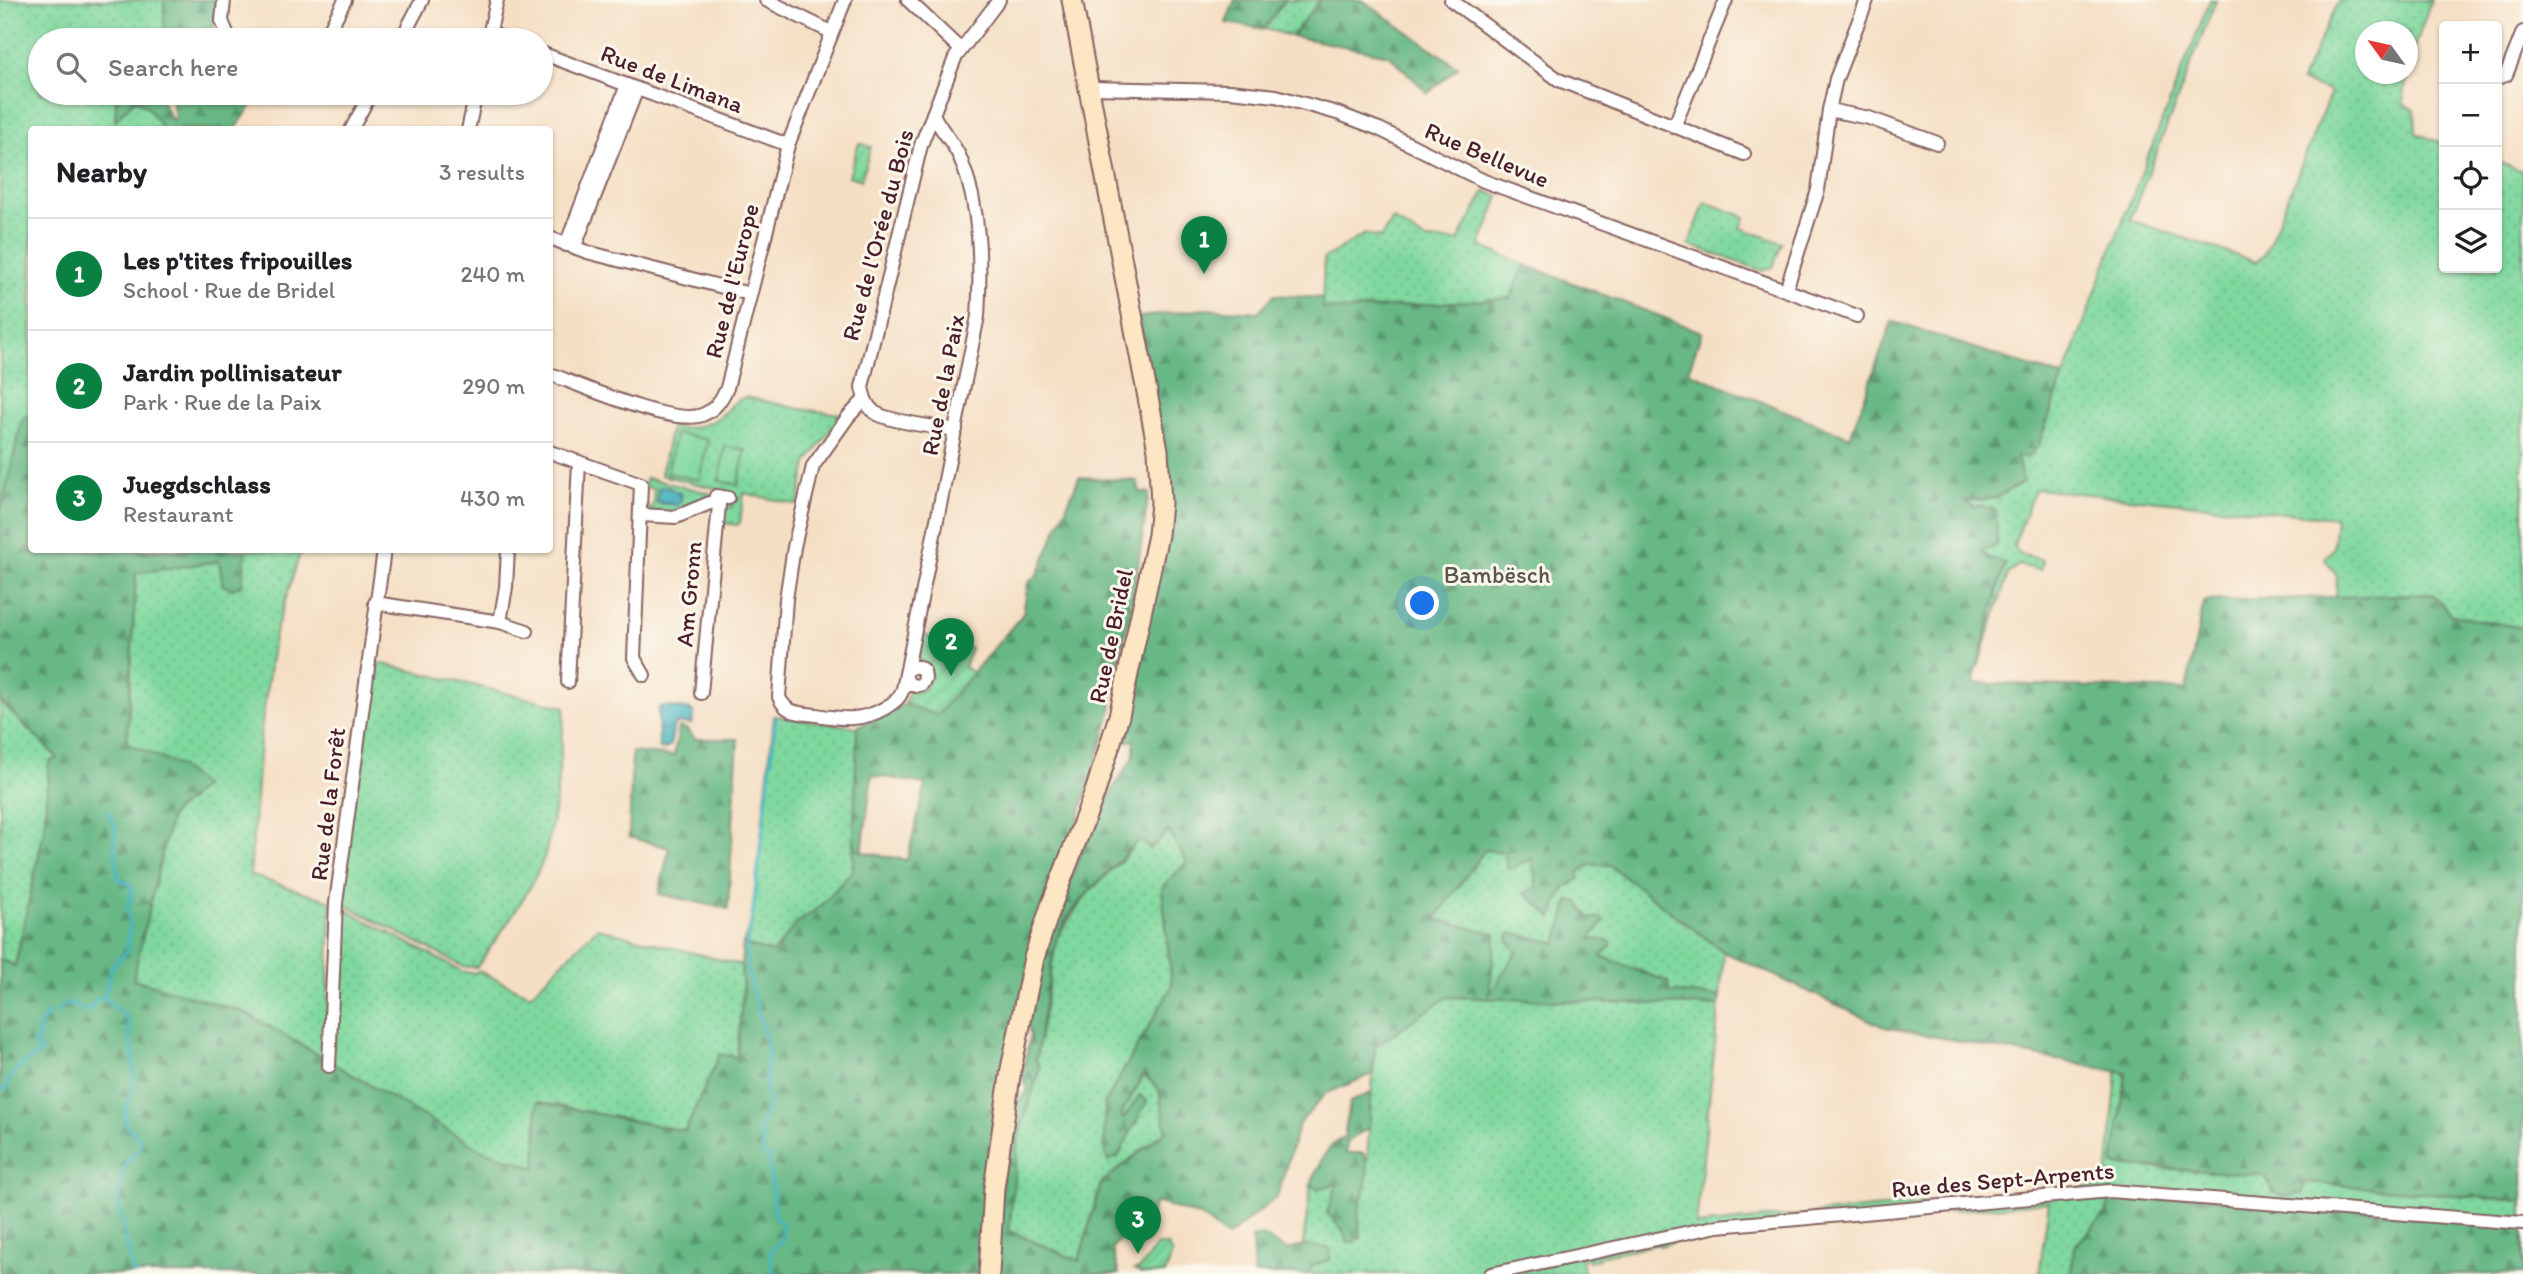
<!DOCTYPE html>
<html lang="en">
<head>
<meta charset="utf-8">
<style>
  body { margin:0; font-family:Itim,sans-serif; background:#f6f6f6; color:#202124 }
  .controls { position:absolute; right:21px; top:21px; display:grid; overflow:hidden; border-radius:7px; box-shadow:0 2px 5px #0004 }
  .controls button { width:63px; height:63px; display:grid; place-items:center; padding:0; border:0; border-bottom:2px solid #e0e0e0; background:#fff; color:#202124; font:35px sans-serif }
  .compass { position:absolute; left:2355px; top:21px; width:63px; height:63px; border-radius:50%; background:#fff; box-shadow:0 2px 5px #0004; rotate:303deg }
  .you { position:absolute; left:1423px; top:604px; width:24px; height:24px; margin:-18px; border:5px solid #fff; border-radius:50%; background:#1a73e8; box-shadow:0 0 0 10px #1a73e833 }
  .badge { display:grid; place-items:center; width:46px; height:46px; border-radius:50%; background:#0b8043; color:#fff; font-size:23px; font-weight:700 }
  .pin { position:absolute; translate:-50% -58px; filter:drop-shadow(0 2px 4px #0008) }
  .pin::after { content:''; position:absolute; top:37px; width:24px; height:21px; background:inherit; clip-path:polygon(0 0,100% 0,50% 100%) }
  .list { margin:0; padding:0; list-style:none }
  h2 { display:flex; justify-content:space-between; align-items:center; height:91px; margin:0; padding:0 28px; font-size:30px }
  h2 small { font-size:23px; font-weight:400; color:#757577 }
  .list li { display:grid; grid-template-columns:46px 1fr auto; gap:21px; align-items:center; box-sizing:border-box; height:112px; padding:0 28px; border-top:2px solid #e0e0e0 }
  .list b { display:block; font-size:26px; white-space:nowrap }
  .list p { margin:0; font-size:23px; white-space:nowrap; color:#757577 }
  .list em { font-size:23px; font-style:normal; color:#757577 }
  .icon { flex:none; width:38px; height:38px; fill:none; stroke:currentColor; stroke-width:2; stroke-linecap:round; stroke-linejoin:round }
  .map { position:relative; flex:none; width:2523px; height:1274px; overflow:hidden }
  .search { position:absolute; background:#fff; box-shadow:0 2px 5px #0004; left:28px; top:28px; width:525px; height:77px; display:flex; align-items:center; gap:18px; box-sizing:border-box; padding:0 24px; border-radius:38px; color:#757577; font-size:26px }
  .panel { position:absolute; background:#fff; box-shadow:0 2px 5px #0004; left:28px; top:126px; width:525px; height:427px; border-radius:7px }
  .map>svg:first-child { display:block }
</style>
</head>
<body>
<div class="map">
<svg width="2523" height="1274" viewBox="0 0 2523 1274">
  <defs>
    <pattern id="grass-dots" width="8" height="8" patternUnits="userSpaceOnUse" patternTransform="scale(1.75)"><rect width="8" height="8" fill="#7fd89e"/><path d="M2 2h.1M6 6h.1" fill="none" stroke="#6fb988" stroke-width="1.8" stroke-linecap="round"/></pattern>
    <pattern id="forest-firs" width="22" height="20" patternUnits="userSpaceOnUse" patternTransform="scale(1.75)"><rect width="22" height="20" fill="#67b885"/><path d="M5 1l3.5 6h-7zM16 11l3.5 6h-7z" fill="#57956d"/></pattern>
    <pattern id="garden-furrows" width="10" height="10" patternUnits="userSpaceOnUse" patternTransform="scale(1.75)"><rect width="10" height="10" fill="#7fd89e"/><path d="M-1 1l2-2M0 10L10 0M9 11l2-2" fill="none" stroke="#6fb988"/></pattern>
    <pattern id="water-waves" width="16" height="10" patternUnits="userSpaceOnUse" patternTransform="scale(1.75)"><rect width="16" height="10" fill="#48b6c2"/><path d="M0 5q4-4 8 0t8 0" fill="none" stroke="#3e939e"/></pattern>
  </defs>
  <rect width="100%" height="100%" fill="#fbf7ec"/>
  <filter id="ink" filterUnits="userSpaceOnUse"><feTurbulence type="fractalNoise" baseFrequency=".0143" numOctaves="2"/><feDisplacementMap in="SourceGraphic" scale="14" xChannelSelector="R" yChannelSelector="G"/><feConvolveMatrix kernelMatrix="1 2 1 2 8 2 1 2 1" color-interpolation-filters="sRGB"/></filter>
  <filter id="wash" filterUnits="userSpaceOnUse"><feTurbulence type="fractalNoise" baseFrequency=".00686" numOctaves="4" result="noise"/><feDisplacementMap in="SourceGraphic" scale="28" xChannelSelector="R" yChannelSelector="G"/><feGaussianBlur stdDeviation="1.57" result="paint"/><feColorMatrix in="noise" values="0 0 0 0 0 0 0 0 0 0 0 0 0 0 0 0 0 1.4 0 .05"/><feComposite in="paint" operator="in"/></filter>
  <g filter="url(#wash)">
    <rect width="100%" height="100%" fill="#f5dfc4"/>
    <g fill="url(#grass-dots)" stroke="#647c64" stroke-width="2">
      <path d="M0,0h164v40h-124v53h77l-2,27 20,-21 12,8 16,22 -131,1 -1,283 -9,7 -22,93z"/>
      <path d="M1285,0h35l-28,36 -28,-7z"/>
      <path d="M2210,0h6l-86,220 126,42 9,-8 66,-162 -30,-11 38,-81h92l-23,68v-36h-42v42h41l-4,30 12,6 1,23 28,11v124h53v-106l26,9v457l-72,-13 -19,-21 -96,4 1,-21 -12,-19 8,-9 3,-31 -301,-29 -21,56 5,9 24,6 -2,10 -23,-5 -10,9 -35,109 32,-120 -16,-4 -8,-10 -7,-42 -11,-6 32,-3 22,-41 21,-11 73,-196z"/>
      <path d="M1485,191l14,5 -19,50 45,19 -15,33 -162,12 -26,-2 2,-50 41,-24 15,4 13,-19 32,21 33,1z"/>
      <path d="M1705,202l40,15 -4,11 41,15 -9,24 -10,4 -74,-26z"/>
      <path d="M746,397l54,12 42,5 -35,49 -9,42 -54,-12 -4,30 -3,2 -15,-2 2,-14 9,-4 1,-12 -73,-18 10,-48c19,3 39,-1 53,-14 10,-9 9,-12 22,-16z"/>
      <path d="M646,478l64,15 -1,5 -34,14 -29,-1v-4l7,1 1,-19 -9,-2z"/>
      <path d="M246,550h55l-27,87 -13,93 -11,145 81,26 -5,158 -82,-47 -112,-33 39,-164 19,-16 -63,-56 9,-171 83,-11 4,24h19z"/>
      <path d="M375,662l190,45c-5,48 -7,97 -19,144 -9,33 -49,87 -69,116h-13l-118,-62 -6,-12 22,-166z"/>
      <path d="M0,701l58,57 -9,4 -5,69 -29,135 -15,-7z"/>
      <path d="M774,716l83,11 -4,143 -32,36 -25,18 -23,29 -30,-9 9,-25z"/>
      <path d="M1168,831l20,31 -26,26 10,98 -67,117 -1,43 42,-44 -6,-6 -16,24 -3,-6 23,-39 15,14 7,42 -65,52 -22,78 -70,-30 9,-92 22,-72 -4,-7 21,-123 31,-44 32,-31 19,-23z"/>
      <path d="M1484,850l20,2 28,7 5,28 -12,6 27,24 12,-29 15,-9 -1,-6 11,-8h20l115,87 -4,45 -52,-5v-10l-68,-26 -11,-17 12,-21h-12l-11,-16 -9,-1 -12,42 -40,9 -28,45 -54,-78z"/>
      <path d="M339,906l124,66 11,1 5,-2 51,24 67,-67 144,37 2,24 -6,68 -17,-3 -35,77 -147,-29 -2,66 -54,-18 -149,-86z"/>
      <path d="M1447,997l272,9 -23,219 403,-39 8,-8 10,-106 9,1 -12,92 151,10 9,18 30,-11 219,19v22l-416,-11 -33,35 -3,27h-32l10,-72 -333,30v3l-21,1 -35,10 -1,-2 -61,12 1,3 -10,2 -1,-3 -6,1 2,15h-285l12,-90 55,-10 9,-128z"/>
    </g>
    <g fill="url(#forest-firs)" stroke="#586c58" stroke-width="2" fill-rule="evenodd">
      <path d="M164,0h52l-2,28 -50,9z"/>
      <path d="M1235,0h50l-21,29 -38,-6z"/>
      <path d="M1320,0h42l96,67 -30,26 -39,-38 -97,-19z"/>
      <path d="M117,93h40l15,27 3,-1 -4,-26h89l-25,37 -72,-1 -16,-22 -12,-8 -20,22z"/>
      <path d="M1525,265l177,67 -14,40 162,65 42,-116 171,56 -25,69 -8,10 -13,1 6,25 -28,16 -31,3 9,6 8,-2 15,6 1,35 -16,4 8,9 16,4 -32,120 213,7 18,-89 229,-7 18,21 72,13v573l-219,-19 -1,11 -16,4 -13,-4 -10,-18 -151,-10 13,-92 -242,-46 -160,-75 -115,-87h-20l-11,8 2,5 -16,10 -12,29 -27,-24 12,-6 -5,-28 -24,11 -4,-18 -19,-2 -50,69 61,15 -7,61 28,-43 -10,-12 4,-7 46,10 12,-42h9l11,17h12l3,3 -14,18 20,2 1,5 -10,10 67,26 1,10 51,5 -1,9 -272,-9 -72,49 -3,28 -47,20 -26,30 -22,73 -50,40 -25,-20 -47,-15 -6,19 -14,16 -8,-6 -15,17 7,26h-122l4,-85 13,-82 14,-18 -6,-13 8,-41 -3,-12 14,-63 51,-138 42,-66v-16l-8,2 -4,-2 -1,-7 52,-229 -5,-11 -29,-176 67,-8 52,3 16,-17 48,3v10l26,2 162,-12zM1168,831l19,31 -25,25 10,99 -67,117 -1,43 4,15 10,-4 29,-56 -7,-6 -17,24 -2,-5 23,-39 15,14 7,42 -65,52 -22,78 -70,-30 9,-92 22,-72 -4,-7c4,-26 8,-53 13,-79 2,-14 3,-29 8,-43 13,-35 57,-69 82,-99l11,10z"/>
      <path d="M31,413l1,137h214l-4,35 -10,4 -9,-4 -4,-24 -83,12 -9,170 52,23 25,20 -33,29 -38,164 111,33 238,138 54,18 1,-66 148,29 35,-77 17,3 6,-68 -2,-24 2,-21 30,9 23,-29 25,-18 32,-36 4,-143 48,-23 32,11 86,-101 5,-31 10,-9 41,-97 58,4 3,11 9,1 -18,117 -18,73 -2,30 -104,337 -10,22 5,4 -17,114 -4,84h-981v-315l15,7 29,-135 5,-69 9,-4 -58,-57v-188l22,-93zM872,775l54,9 -19,76 -45,-8z"/>
      <path d="M679,727l7,2 9,10h43l-10,170 -69,-15 10,-46 -40,-11 3,-85 42,4z"/>
      <path d="M1371,1093l-2,34 -22,15 -1,11h17c10,16 0,40 -4,56 -2,9 1,20 2,29l-13,5 -7,-15 -14,-15 10,-29 -20,5 -6,-5c8,-18 14,-39 33,-46l6,-36z"/>
      <path d="M2110,1191l413,32v51h-452l3,-27 33,-35z"/>
      <path d="M1261,1235l26,15 17,-4 26,2v12l-18,5 -5,9h-53l-2,-36z"/>
    </g>
    <g fill="url(#garden-furrows)" stroke="#647c64" stroke-width="2">
      <path d="M859,143l12,4 -10,33 -12,-4z"/>
      <path d="M922,635l49,13 -7,19 9,6 -36,42 -32,-11 3,-12 15,-2c10,-14 10,-23 -6,-32z"/>
      <path d="M1157,1245l11,1 4,8 -7,20h-24l-6,-4 5,-1z"/>
    </g>
    <g fill="#7fd89e" stroke="#647c64" stroke-width="2">
      <path d="M676,433l32,7 -9,40 -32,-7z"/>
      <path d="M725,446l20,4 -7,35 -19,-4z"/>
    </g>
    <g fill="url(#water-waves)" stroke="#496a76" stroke-width="2">
      <path d="M666,487l16,7 -3,11 -22,-2 1,-15z"/>
      <path d="M664,706l27,4 3,3 -2,11 -12,-1 -6,2 -4,21 -7,4 -4,-2 -1,-35 1,-5z"/>
    </g>
    <g fill="none" stroke-linecap="round" stroke-linejoin="round">
      <g stroke="#48b6c2" stroke-width="3.5">
        <path d="M106,811l10,17 -2,15 5,37 11,4 2,10 -5,12 3,20 -4,26 -14,14 -8,32 23,20 6,39 1,25 -10,33 2,10 15,14 -2,11c-36,26 -13,88 -5,124"/>
        <path d="M56,1012l4,-2 3,-7 28,7 4,-10 8,-2"/>
        <path d="M0,1091l7,-3c2,-18 20,-26 34,-36l-1,-4 -7,-4 6,-6 1,-12 8,-13"/>
        <path d="M773,1274l-3,-22 12,-13v-15l-7,-7 -6,-59 -6,-3 -3,-27 9,-28 -4,-14 4,-33 -22,-85 -1,-20 6,-29 24,-201"/>
      </g>
    </g>
  </g>
  <g filter="url(#ink)">
    <g fill="none" stroke-linecap="round" stroke-linejoin="round">
      <defs>
        <g id="street">
          <path d="M224,0l-2,21 8,19"/>
          <path d="M766,0l65,32"/>
          <path d="M908,0l52,49"/>
          <path d="M1451,0l108,80 185,74"/>
          <path d="M490,33l18,7"/>
          <path d="M324,40l21,-40"/>
          <path d="M401,40l21,-40"/>
          <path d="M488,40l9,-40"/>
          <path d="M541,53l247,92"/>
          <path d="M2497,78l9,-3 17,-43"/>
          <path d="M1090,88l140,3 46,5 61,17 42,16 105,52 373,135"/>
          <path d="M1829,110l40,8 68,25"/>
          <path d="M1674,127l52,-127"/>
          <path d="M351,130l20,-37"/>
          <path d="M468,130l8,-37"/>
          <path d="M550,238l37,14 163,42"/>
          <path d="M566,245l61,-160"/>
          <path d="M574,248l63,-159"/>
          <path d="M1786,290l32,-100 11,-80 7,-31 31,-79"/>
          <path d="M550,374c30,11 122,52 152,41 13,-5 19,-15 25,-27l61,-243 57,-145"/>
          <path d="M864,400l-16,17 -35,49 -19,81 -8,52 -7,98c7,17 21,16 37,18 26,4 45,7 69,-7 9,-6 14,-8 18,-19l75,-373c3,-52 3,-107 -17,-156 -7,-18 -21,-30 -28,-46"/>
          <path d="M956,430c-19,-3 -68,-8 -82,-18 -8,-7 -10,-15 -12,-25l59,-242 34,-87 44,-58"/>
          <path d="M550,452l91,32 -7,174 10,17"/>
          <path d="M640,515l36,2 41,-17"/>
          <path d="M375,603l125,19 27,9"/>
          <path d="M500,622l6,-35 2,-37"/>
          <path d="M906,678l3,6 7,2 6,-2 3,-6 -1,-7 -5,-4h-7l-5,4"/>
          <path d="M568,682l11,-220"/>
          <path d="M701,693l18,-188 -3,-9 12,2"/>
          <path d="M329,1066l7,-163 48,-353"/>
          <path d="M1491,1274l227,-48 392,-35 413,32"/>
        </g>
        <path id="secondary" d="M989,1274l5,-86 17,-119 23,-111 17,-52 44,-114 24,-76 39,-181 3,-32 -3,-53 -86,-450"/>
      </defs>
      <use href="#street" stroke="#866261" stroke-width="16"/>
      <use href="#secondary" stroke="#866261" stroke-width="23"/>
      <use href="#street" stroke="#fff" stroke-width="12"/>
      <use href="#secondary" stroke="#fce6c4" stroke-width="19"/>
    </g>
  </g>
  <g text-anchor="middle" stroke-width="6" stroke-linejoin="round" paint-order="stroke">
    <g font-size="24" fill="#4a1f2b" stroke="#fbf7ec">
      <text transform="translate(672 79) rotate(21)" y="8">Rue de Limana</text>
      <text transform="translate(1487 155) rotate(23)" y="8">Rue Bellevue</text>
      <text transform="translate(878 235) rotate(-75)" y="8">Rue de l'Orée du Bois</text>
      <text transform="translate(732 281) rotate(-76)" y="8">Rue de l'Europe</text>
      <text transform="translate(943 385) rotate(-79)" y="8">Rue de la Paix</text>
      <text transform="translate(689 594) rotate(-85)" y="8">Am Gronn</text>
      <text transform="translate(1111 636) rotate(-78)" y="8">Rue de Bridel</text>
      <text transform="translate(328 804) rotate(-83)" y="8">Rue de la Forêt</text>
      <text transform="translate(2003 1180) rotate(-5)" y="8">Rue des Sept-Arpents</text>
    </g>
    <g font-size="24" fill="#5a564e" stroke="#fbf7ec">
      <text x="1497" y="583">Bambësch</text>
    </g>
  </g>
</svg>
<div class="controls">
<button>+</button>
<button>−</button>
<button><svg class="icon" aria-label="locate" viewBox="0 0 24 24"><circle cx="12" cy="12" r="6"/><path d="M12 2v4M12 18v4M2 12h4M18 12h4"/></svg></button>
<button><svg class="icon" aria-label="layers" viewBox="0 0 24 24"><path d="M12 4l9 5-9 5-9-5zM3 14l9 5 9-5"/></svg></button>
</div>
<svg class="compass" viewBox="-18 -18 36 36"><path d="M0-13l5 13h-10z" fill="#e53935"/><path d="M0 13l5-13h-10z" fill="#757577"/></svg>
<div class="you"></div>
<div class="pin badge" style="left:1204px;top:274px">1</div>
<div class="pin badge" style="left:951px;top:676px">2</div>
<div class="pin badge" style="left:1138px;top:1254px">3</div>
<div class="search"><svg class="icon" aria-label="search" viewBox="0 0 24 24"><circle cx="10" cy="10" r="6"/><path d="M15 15l6 6"/></svg>Search here</div>
<section class="panel">
<h2>Nearby<small>3 results</small></h2>
<ul class="list">
<li><span class="badge">1</span><div><b>Les p'tites fripouilles</b><p>School · Rue de Bridel</p></div><em>240 m</em></li>
<li><span class="badge">2</span><div><b>Jardin pollinisateur</b><p>Park · Rue de la Paix</p></div><em>290 m</em></li>
<li><span class="badge">3</span><div><b>Juegdschlass</b><p>Restaurant</p></div><em>430 m</em></li>
</ul>
</section>
</div>
</body>
</html>
